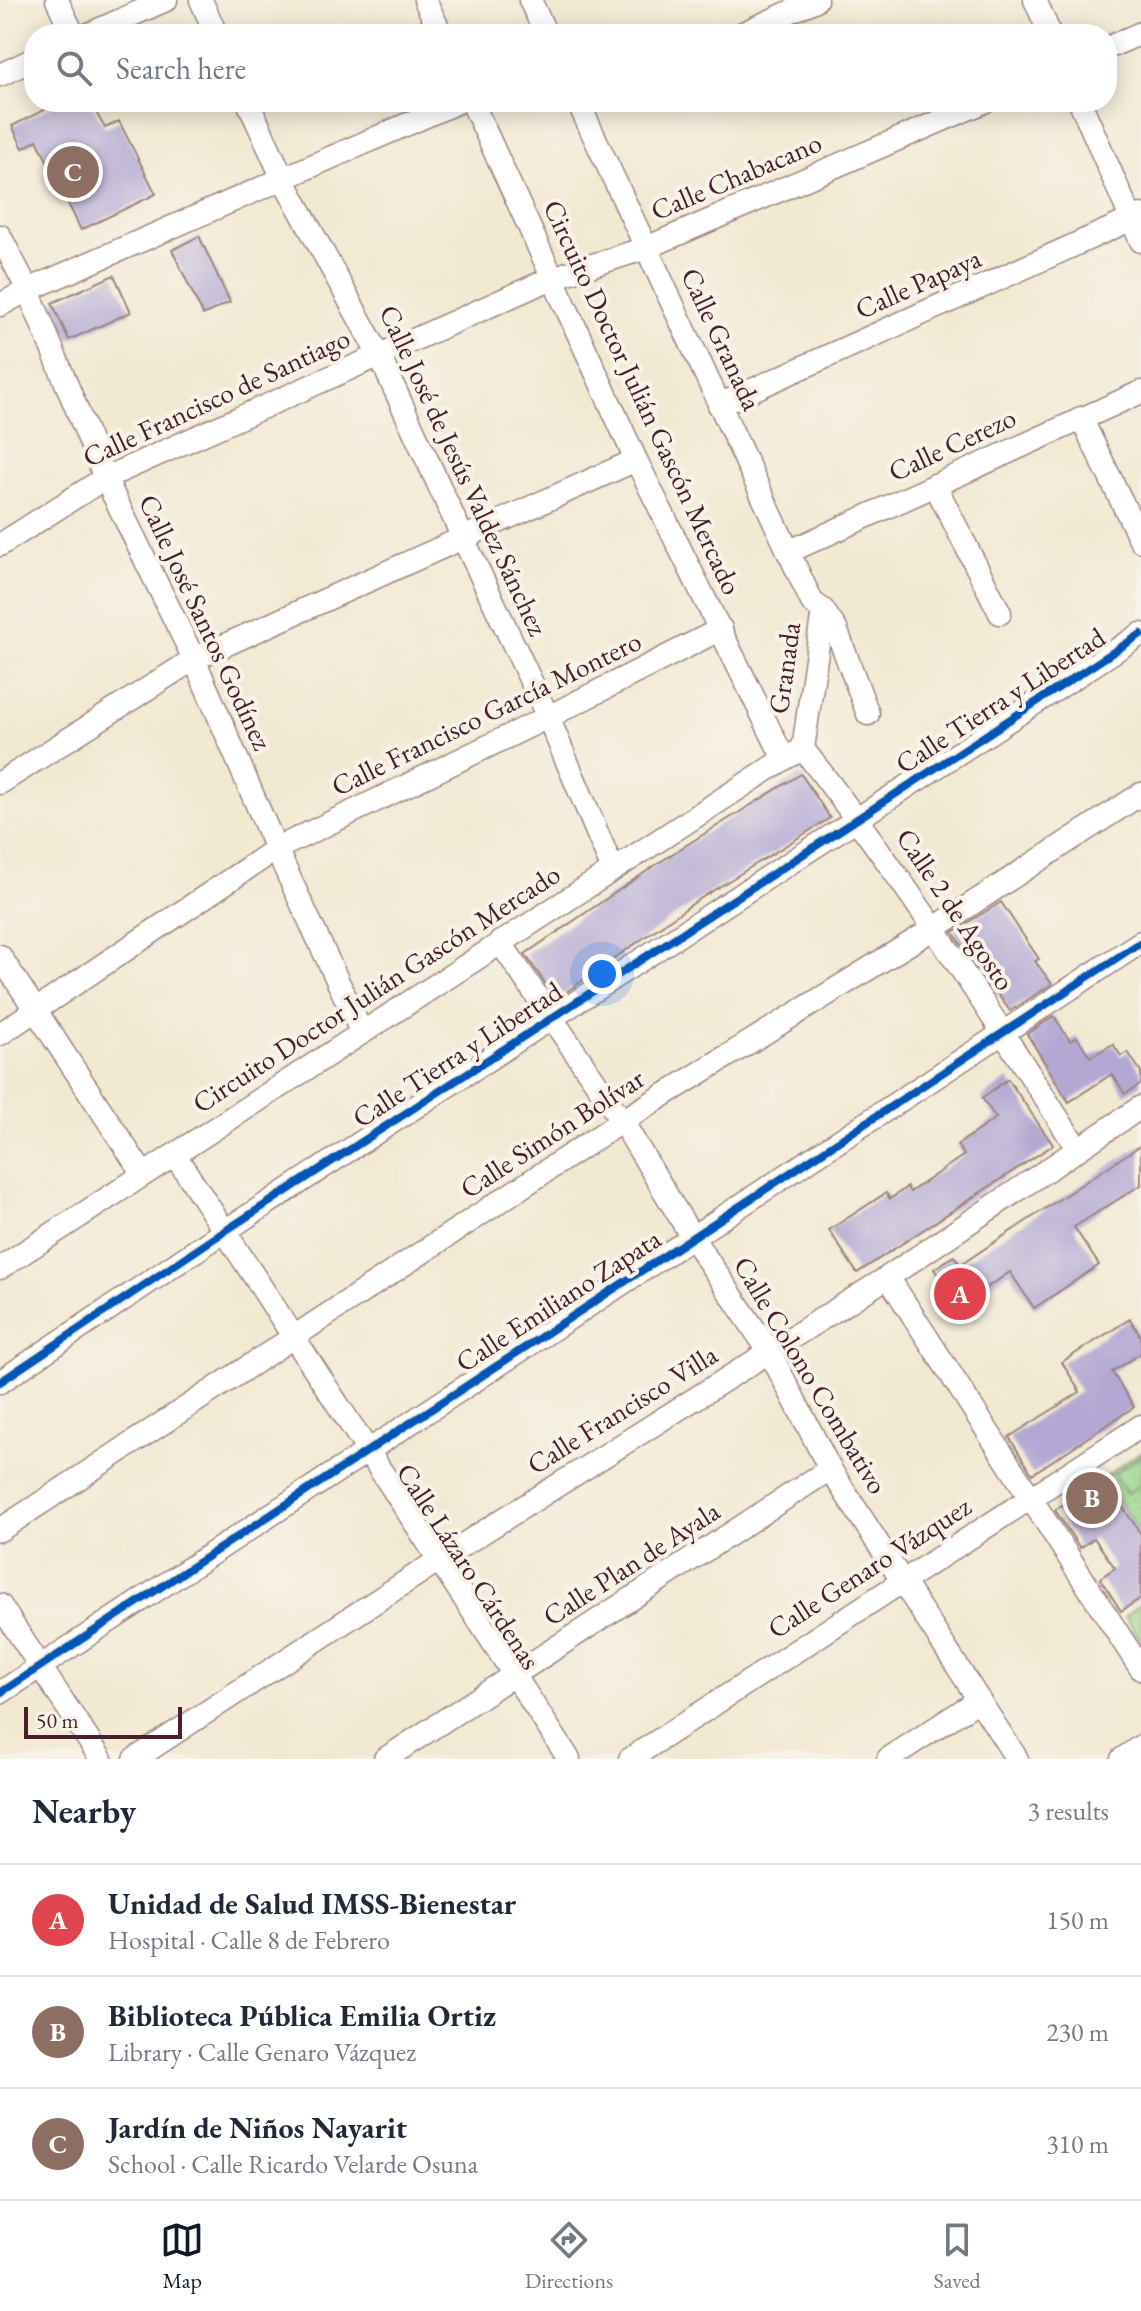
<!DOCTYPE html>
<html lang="en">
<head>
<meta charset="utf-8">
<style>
  body { margin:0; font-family:"EB Garamond",serif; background:#f6f6f7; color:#1f2937 }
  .scale { position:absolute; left:24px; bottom:20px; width:158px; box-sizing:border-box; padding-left:8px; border:4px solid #4a1f2b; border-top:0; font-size:22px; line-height:28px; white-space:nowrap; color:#4a1f2b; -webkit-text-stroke:6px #f7f3e8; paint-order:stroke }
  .you { position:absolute; left:602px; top:974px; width:28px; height:28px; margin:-20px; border:6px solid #fff; border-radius:50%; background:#1a73e8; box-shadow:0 0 0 12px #1a73e833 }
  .badge { display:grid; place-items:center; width:52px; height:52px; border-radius:50%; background:#111827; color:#fff; font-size:26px; font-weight:700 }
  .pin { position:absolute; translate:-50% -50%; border:4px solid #fff; box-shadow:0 2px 8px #0006 }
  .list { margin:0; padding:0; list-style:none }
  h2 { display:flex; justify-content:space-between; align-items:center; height:104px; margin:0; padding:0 32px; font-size:34px }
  h2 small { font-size:26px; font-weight:400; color:#747a83 }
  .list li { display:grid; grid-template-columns:52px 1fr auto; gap:24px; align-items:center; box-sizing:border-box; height:112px; padding:0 32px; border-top:2px solid #e0e1e3 }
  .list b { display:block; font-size:30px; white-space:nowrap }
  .list p { margin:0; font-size:26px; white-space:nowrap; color:#747a83 }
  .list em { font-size:26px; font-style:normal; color:#747a83 }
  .icon { flex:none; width:44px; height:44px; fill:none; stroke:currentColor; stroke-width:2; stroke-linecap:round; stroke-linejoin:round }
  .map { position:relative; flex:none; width:1141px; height:1759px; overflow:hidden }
  .search { position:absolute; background:#fff; box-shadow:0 4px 20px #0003; left:24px; right:24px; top:24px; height:88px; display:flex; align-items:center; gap:20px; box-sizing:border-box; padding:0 28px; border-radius:32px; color:#747a83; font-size:30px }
  .sheet { height:440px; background:#fff }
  nav { display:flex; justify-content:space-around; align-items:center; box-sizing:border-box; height:112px; border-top:2px solid #e0e1e3; background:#fff; font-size:22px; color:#747a83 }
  nav a { display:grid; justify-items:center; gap:4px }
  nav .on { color:#111827 }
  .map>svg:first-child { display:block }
</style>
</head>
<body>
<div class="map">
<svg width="1141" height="1759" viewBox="0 0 1141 1759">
  <defs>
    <pattern id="park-dots" width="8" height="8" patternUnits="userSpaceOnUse" patternTransform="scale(2)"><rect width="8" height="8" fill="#96d48a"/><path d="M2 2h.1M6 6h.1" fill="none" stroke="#83b677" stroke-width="1.8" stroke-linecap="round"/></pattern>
  </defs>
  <rect width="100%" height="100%" fill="#f7f3e8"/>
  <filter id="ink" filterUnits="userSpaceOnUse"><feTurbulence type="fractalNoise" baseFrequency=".0125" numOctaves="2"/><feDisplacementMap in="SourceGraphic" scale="16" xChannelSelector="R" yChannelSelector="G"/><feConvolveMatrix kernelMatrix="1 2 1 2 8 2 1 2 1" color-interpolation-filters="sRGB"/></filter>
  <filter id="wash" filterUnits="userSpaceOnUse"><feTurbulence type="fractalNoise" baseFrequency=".006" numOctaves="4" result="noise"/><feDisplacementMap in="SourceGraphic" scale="32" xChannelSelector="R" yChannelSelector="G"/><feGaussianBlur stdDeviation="1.8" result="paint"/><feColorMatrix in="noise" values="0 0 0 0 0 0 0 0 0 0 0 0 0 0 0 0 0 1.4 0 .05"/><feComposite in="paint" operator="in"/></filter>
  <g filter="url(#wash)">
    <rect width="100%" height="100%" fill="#f2e9d3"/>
    <path fill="url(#park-dots)" stroke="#707a5a" stroke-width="2" d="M1141,1452v82l-38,-56z"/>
    <g fill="#96d48a" stroke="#707a5a" stroke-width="2">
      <path d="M1141,1456v28l-14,10 -13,-20z"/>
      <path d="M1141,1604v37l-16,-25z"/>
    </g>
    <g id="blocks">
      <g fill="#b2a8d3">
        <path d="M60,102h30l15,26 14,-7 37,73 -75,36 -44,-90 -14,8 -11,-22z"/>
        <path d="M199,236l31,66 -27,13 -31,-65z"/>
        <path d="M114,275l17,37 -62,28 -17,-37z"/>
        <path d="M801,774l29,44 -132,82 -142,99 -31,-45 150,-102z"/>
        <path d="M1001,902l38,57 -4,2 17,23 -42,27 -16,-22 -2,2 -39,-59z"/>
        <path d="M1054,1016l16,25 7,-4 13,20 23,-13 8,12 7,-4 13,20v12l-16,10 -13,-20 -43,28 -42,-68z"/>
        <path d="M1008,1079l45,66 -196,128 -28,-43 57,-37 4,6 17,-12 3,5 54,-37 -7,-10 39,-27 -14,-20z"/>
        <path d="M1141,1145v40l-67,42 25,38 -65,43 -24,-36 -31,21 4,6 -29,20 -21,-31 9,-7 -8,-12 20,-13 6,9z"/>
        <path d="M1130,1319l11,18v16l-29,19 22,35 -102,67 -23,-37 71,-45 -18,-30z"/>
        <path d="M1103,1478l38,56v64l-20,13 -21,-33 15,-10 -21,-30 -14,10 -25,-38z"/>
      </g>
    </g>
  </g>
  <g filter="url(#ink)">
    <use href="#blocks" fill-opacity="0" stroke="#9e847f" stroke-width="2"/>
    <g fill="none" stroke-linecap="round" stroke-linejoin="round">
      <defs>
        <g id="street">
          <path d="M57,0l16,34"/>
          <path d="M201,0l15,34"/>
          <path d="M425,0l16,34"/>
          <path d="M530,0l16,34"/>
          <path d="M1035,0l15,34"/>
          <path d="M89,34l77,-34"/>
          <path d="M741,34l75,-34"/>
          <path d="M1107,48l34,-15"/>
          <path d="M0,75l34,-16"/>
          <path d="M248,102l35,77 96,176 84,183 85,179 65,153"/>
          <path d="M472,102l164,358 148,299"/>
          <path d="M578,102l234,500 11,8 -20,139"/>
          <path d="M1080,102l61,139"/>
          <path d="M0,236l28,54 77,188 89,181 82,190 85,182"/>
          <path d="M0,305l28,-15 430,-188"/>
          <path d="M719,405l422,-190"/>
          <path d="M1081,418l60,123"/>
          <path d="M935,485l65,128"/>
          <path d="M0,545l105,-67 447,-200 94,-30 338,-146"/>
          <path d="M788,552l353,-160"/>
          <path d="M823,610l13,19 32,85"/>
          <path d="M803,749c100,127 187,263 274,399"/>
          <path d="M0,783l194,-124 442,-199"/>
          <path d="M500,942l122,179 70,116 77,114 61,118 187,290"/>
          <path d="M0,956l143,218"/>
          <path d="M0,1034l276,-185 272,-132 173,-88"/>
          <path d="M175,1155l394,604"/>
          <path d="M0,1268l784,-509 19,-10"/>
          <path d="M888,1277l253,392"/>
          <path d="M0,1382l225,-151 916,-597"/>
          <path d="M0,1530l622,-409 311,-192 208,-135"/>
          <path d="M0,1605l101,154"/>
          <path d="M0,1693l1141,-751"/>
          <path d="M135,1759l304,-199 449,-283 253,-170"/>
          <path d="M385,1759l445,-290"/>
          <path d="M630,1759l511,-333"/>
          <path d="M888,1759l91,-59"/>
          <path d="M1122,1759l19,-13"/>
        </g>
      </defs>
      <use href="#street" stroke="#9e847f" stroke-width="25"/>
      <use href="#street" stroke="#fff" stroke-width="22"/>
      <defs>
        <g id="cycleway">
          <path d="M0,1382l225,-151 916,-597"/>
          <path d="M0,1693l1141,-751"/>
        </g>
      </defs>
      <use href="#cycleway" stroke="#f7f3e8" stroke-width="13"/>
      <use href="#cycleway" stroke="#0057b8" stroke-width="8"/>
    </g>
  </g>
  <g text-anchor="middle" stroke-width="8" stroke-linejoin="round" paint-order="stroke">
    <g font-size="28" fill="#4a1f2b" stroke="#f7f3e8">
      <text transform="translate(736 176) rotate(-23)" y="10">Calle Chabacano</text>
      <text transform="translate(918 283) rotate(-24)" y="10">Calle Papaya</text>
      <text transform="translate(722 339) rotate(65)" y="10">Calle Granada</text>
      <text transform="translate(216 397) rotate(-25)" y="10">Calle Francisco de Santiago</text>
      <text transform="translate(643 397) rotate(65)" y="10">Circuito Doctor Julián Gascón Mercado</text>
      <text transform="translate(952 444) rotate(-25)" y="10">Calle Cerezo</text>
      <text transform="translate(464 470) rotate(65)" y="10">Calle José de Jesús Valdez Sánchez</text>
      <text transform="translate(206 622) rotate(65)" y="10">Calle José Santos Godínez</text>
      <text transform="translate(784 668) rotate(-82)" y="10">Granada</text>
      <text transform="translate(1000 700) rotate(-33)" y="10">Calle Tierra y Libertad</text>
      <text transform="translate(486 713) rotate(-26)" y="10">Calle Francisco García Montero</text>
      <text transform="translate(956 909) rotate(56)" y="10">Calle 2 de Agosto</text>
      <text transform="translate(376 988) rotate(-33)" y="10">Circuito Doctor Julián Gascón Mercado</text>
      <text transform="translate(457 1054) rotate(-33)" y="10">Calle Tierra y Libertad</text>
      <text transform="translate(552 1133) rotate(-33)" y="10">Calle Simón Bolívar</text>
      <text transform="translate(558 1300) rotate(-33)" y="10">Calle Emiliano Zapata</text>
      <text transform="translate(811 1375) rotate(59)" y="10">Calle Colono Combativo</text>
      <text transform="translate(622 1409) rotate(-32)" y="10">Calle Francisco Villa</text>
      <text transform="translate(631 1563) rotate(-33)" y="10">Calle Plan de Ayala</text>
      <text transform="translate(469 1566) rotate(57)" y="10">Calle Lázaro Cárdenas</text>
      <text transform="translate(869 1567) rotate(-33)" y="10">Calle Genaro Vázquez</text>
    </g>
  </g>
</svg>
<div class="scale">50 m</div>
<div class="you"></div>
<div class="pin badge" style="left:960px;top:1294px;background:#e0444e">A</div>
<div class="pin badge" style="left:1092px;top:1498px;background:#8d6e63">B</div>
<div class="pin badge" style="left:73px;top:172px;background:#8d6e63">C</div>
<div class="search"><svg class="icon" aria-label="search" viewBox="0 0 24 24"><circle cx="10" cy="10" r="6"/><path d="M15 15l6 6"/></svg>Search here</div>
</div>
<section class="sheet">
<h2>Nearby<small>3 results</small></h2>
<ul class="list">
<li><span class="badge" style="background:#e0444e">A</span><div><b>Unidad de Salud IMSS-Bienestar</b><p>Hospital · Calle 8 de Febrero</p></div><em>150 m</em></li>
<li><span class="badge" style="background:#8d6e63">B</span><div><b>Biblioteca Pública Emilia Ortiz</b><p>Library · Calle Genaro Vázquez</p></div><em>230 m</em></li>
<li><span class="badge" style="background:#8d6e63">C</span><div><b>Jardín de Niños Nayarit</b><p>School · Calle Ricardo Velarde Osuna</p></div><em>310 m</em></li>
</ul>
</section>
<nav>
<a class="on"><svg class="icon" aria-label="map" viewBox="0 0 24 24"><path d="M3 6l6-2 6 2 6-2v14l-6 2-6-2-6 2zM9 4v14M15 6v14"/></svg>Map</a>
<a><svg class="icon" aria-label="directions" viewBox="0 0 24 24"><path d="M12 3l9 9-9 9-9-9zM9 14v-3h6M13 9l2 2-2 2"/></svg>Directions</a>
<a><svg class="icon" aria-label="saved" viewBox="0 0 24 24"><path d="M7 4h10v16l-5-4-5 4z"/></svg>Saved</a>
</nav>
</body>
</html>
